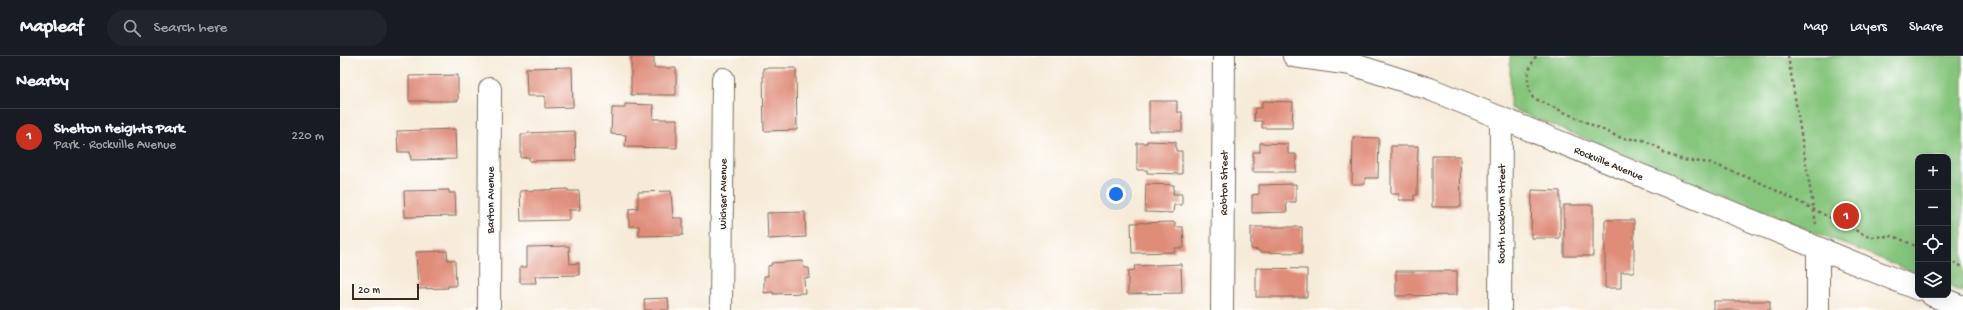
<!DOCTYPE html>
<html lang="en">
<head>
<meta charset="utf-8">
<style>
  body { margin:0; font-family:"Gochi Hand",sans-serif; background:#20242c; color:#f1f3f6 }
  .controls { position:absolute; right:12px; bottom:12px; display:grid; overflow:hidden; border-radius:8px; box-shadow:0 4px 16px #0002 }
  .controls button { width:36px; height:36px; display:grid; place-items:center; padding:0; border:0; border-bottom:1px solid #363941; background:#171b24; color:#f1f3f6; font:20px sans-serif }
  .scale { position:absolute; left:12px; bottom:10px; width:67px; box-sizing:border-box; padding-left:4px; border:2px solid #3b2a1e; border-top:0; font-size:11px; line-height:14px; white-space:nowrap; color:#3b2a1e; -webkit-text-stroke:3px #fff; paint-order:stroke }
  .you { position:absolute; left:776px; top:138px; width:14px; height:14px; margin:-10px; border:3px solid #fff; border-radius:50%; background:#1a73e8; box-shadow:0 0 0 6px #1a73e833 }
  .badge { display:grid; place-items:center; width:26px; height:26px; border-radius:50%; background:#c8321e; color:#fff; font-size:13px; font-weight:700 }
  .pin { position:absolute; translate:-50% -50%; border:2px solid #fff; box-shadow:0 1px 4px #0006 }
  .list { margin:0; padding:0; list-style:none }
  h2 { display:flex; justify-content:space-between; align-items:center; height:52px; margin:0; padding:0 16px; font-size:17px }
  h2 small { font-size:13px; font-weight:400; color:#9ea1a6 }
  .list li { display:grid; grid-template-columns:26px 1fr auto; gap:12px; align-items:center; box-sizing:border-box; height:56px; padding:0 16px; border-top:1px solid #363941 }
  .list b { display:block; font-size:15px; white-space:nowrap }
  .list p { margin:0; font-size:13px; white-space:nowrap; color:#9ea1a6 }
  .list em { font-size:13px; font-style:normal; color:#9ea1a6 }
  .icon { flex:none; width:22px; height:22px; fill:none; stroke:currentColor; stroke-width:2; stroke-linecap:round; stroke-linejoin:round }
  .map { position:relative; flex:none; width:1623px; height:254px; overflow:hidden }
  header { display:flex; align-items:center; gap:24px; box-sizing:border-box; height:56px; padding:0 20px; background:#171b24; border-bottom:1px solid #363941 }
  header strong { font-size:19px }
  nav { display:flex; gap:22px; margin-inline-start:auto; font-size:14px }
  .search { width:280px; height:36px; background:#20242c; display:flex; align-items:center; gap:10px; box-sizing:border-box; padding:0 14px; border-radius:22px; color:#9ea1a6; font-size:15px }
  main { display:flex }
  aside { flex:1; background:#171b24 }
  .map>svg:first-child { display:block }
</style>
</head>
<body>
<header>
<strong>Mapleaf</strong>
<div class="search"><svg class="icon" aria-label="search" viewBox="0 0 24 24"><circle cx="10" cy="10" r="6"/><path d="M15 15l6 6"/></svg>Search here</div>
<nav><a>Map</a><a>Layers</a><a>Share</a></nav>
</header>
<main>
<aside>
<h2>Nearby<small></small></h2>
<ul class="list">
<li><span class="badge">1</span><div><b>Shelton Heights Park</b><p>Park · Rockville Avenue</p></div><em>220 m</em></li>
</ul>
</aside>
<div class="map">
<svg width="1623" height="254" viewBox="0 0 1623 254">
  <rect width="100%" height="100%" fill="#fff"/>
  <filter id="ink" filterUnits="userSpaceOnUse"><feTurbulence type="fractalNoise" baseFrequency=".025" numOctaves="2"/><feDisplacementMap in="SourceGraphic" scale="8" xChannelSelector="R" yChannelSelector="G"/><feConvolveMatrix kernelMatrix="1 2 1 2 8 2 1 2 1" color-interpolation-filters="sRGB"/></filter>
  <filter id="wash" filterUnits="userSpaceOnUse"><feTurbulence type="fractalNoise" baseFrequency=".012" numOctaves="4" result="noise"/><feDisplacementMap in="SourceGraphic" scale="16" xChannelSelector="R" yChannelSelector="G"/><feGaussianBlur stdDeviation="0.9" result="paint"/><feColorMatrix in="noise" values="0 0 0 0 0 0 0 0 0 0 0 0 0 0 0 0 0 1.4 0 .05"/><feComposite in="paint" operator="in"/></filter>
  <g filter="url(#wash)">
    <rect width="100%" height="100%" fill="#f6ebd8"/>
    <path fill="#85c57c" stroke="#60784d" d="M1170,0h453v236l-15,-6v-129h-30v117l-408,-166z"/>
    <g id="blocks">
      <g fill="#df8c79">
        <path d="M291,1h23v11h22v27h-45z"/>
        <path d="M232,11l1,40 -28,1v-12h-18l-1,-28z"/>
        <path d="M423,12h33l1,62 -33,1z"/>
        <path d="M118,19v26h-49v-25z"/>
        <path d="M809,45h28v11h5v19h-33z"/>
        <path d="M922,45l31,1 -1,26h-30v-7h-8l1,-13h7z"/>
        <path d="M285,48l29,1 -1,14h24v29l-52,-1 1,-12 -15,-1 1,-26h13z"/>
        <path d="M115,73l1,30 -45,1 -1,-8h-12l-1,-21z"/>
        <path d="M235,75l1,29 -47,1v-4l-8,1v-24h6v-1z"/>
        <path d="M1013,81l26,1 -1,40h-13v6h-13z"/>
        <path d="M807,85l29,1v9h6v23l-35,-1v-3h-10v-27h10z"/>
        <path d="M920,87l28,1v10h8v18h-43v-20h7z"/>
        <path d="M1051,90h27l-1,49h-3v5h-15v-6h-8z"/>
        <path d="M1092,100h28l1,51h-29z"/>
        <path d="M806,128l28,1 -1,9h9v11h-8l-1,8 -28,-1z"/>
        <path d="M956,128v18h-10l1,10 -35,1v-18l7,-1v-9z"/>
        <path d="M228,133v2h11l1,19h-11v10l-48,1 -1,-30z"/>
        <path d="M109,134v3h6l1,23 -51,1 -1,-26z"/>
        <path d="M1192,134l28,1v47h-29z"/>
        <path d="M331,135l2,27h10v17l-44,1v-10h-10v-17l9,-1v-16z"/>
        <rect x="1224" y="149" width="29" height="51"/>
        <path d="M465,156l1,25 -38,2 -1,-26z"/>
        <path d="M1265,164h29v52h-13v16h-16z"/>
        <path d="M835,166v5h8l1,21h-9v4l-43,1 -1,-30z"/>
        <path d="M911,171h51v26l-43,-1v-2l-8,-1z"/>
        <path d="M229,190l1,18 9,-1v12l-44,1 1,7h-16v-16h7v-20z"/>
        <path d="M107,195l1,9h7l1,26h-8v2l-30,1 -2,-37z"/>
        <path d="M463,205l1,7h5l1,10h-6l1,15 -32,1v-2l-9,1v-17h4v-10l4,-1 -1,-2z"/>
        <path d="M841,208l1,29 -54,1v-23l7,-1 -1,-4z"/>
        <path d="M916,212l51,1v28h-51z"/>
        <path d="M1056,215h61v24l-61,1z"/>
        <path d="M328,242l1,12h-24l-1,-11z"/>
        <rect x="1374" y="245" width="56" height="9"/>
      </g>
    </g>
  </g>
  <g filter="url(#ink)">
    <use href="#blocks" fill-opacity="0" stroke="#7c6e5f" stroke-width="1"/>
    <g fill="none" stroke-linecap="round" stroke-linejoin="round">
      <defs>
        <g id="minor">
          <path id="s1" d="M954,0l57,8 79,25 488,200"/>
          <path d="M1478,192v62"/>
          <path d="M1592,239l31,12"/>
          <path id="s2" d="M149,254l1,-221"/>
          <path id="s3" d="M381,254l2,-231"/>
          <path id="s4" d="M882,254l2,-254"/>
          <path id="s5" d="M1160,254l1,-192"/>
        </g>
      </defs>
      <use href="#minor" stroke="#7c6e5f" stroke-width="24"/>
      <g stroke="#7c6e5f" stroke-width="2.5" stroke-dasharray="3 3" stroke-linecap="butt">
        <path d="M1196,0c-9,16 -11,25 -3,42l88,40 22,2 15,7 8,7 17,6 28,3 48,19 110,55 24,-1 25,11"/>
        <path d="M1448,0l28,168"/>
        <path d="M1608,204l15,7"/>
      </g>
      <use href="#minor" stroke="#fff" stroke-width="22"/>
    </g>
  </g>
  <g text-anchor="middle" stroke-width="3" stroke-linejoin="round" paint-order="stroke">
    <g font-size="11" fill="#3b2a1e" stroke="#fff">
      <text dy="4" stroke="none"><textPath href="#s1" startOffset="334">Rockville Avenue</textPath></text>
      <text dy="4" stroke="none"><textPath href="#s4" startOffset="127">Robton Street</textPath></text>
      <text dy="4" stroke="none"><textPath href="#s3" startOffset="116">Wichser Avenue</textPath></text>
      <text dy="4" stroke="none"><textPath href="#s2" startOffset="110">Barton Avenue</textPath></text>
      <text dy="4" stroke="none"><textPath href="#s5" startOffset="96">South Lockburn Street</textPath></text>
    </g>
  </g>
</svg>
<div class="controls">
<button>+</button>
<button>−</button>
<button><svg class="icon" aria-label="locate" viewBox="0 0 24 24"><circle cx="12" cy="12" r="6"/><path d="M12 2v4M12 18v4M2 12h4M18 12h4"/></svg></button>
<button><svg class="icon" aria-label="layers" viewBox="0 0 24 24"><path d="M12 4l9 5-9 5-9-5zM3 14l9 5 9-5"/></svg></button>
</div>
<div class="scale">20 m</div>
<div class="you"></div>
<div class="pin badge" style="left:1506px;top:160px">1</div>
</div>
</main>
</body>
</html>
